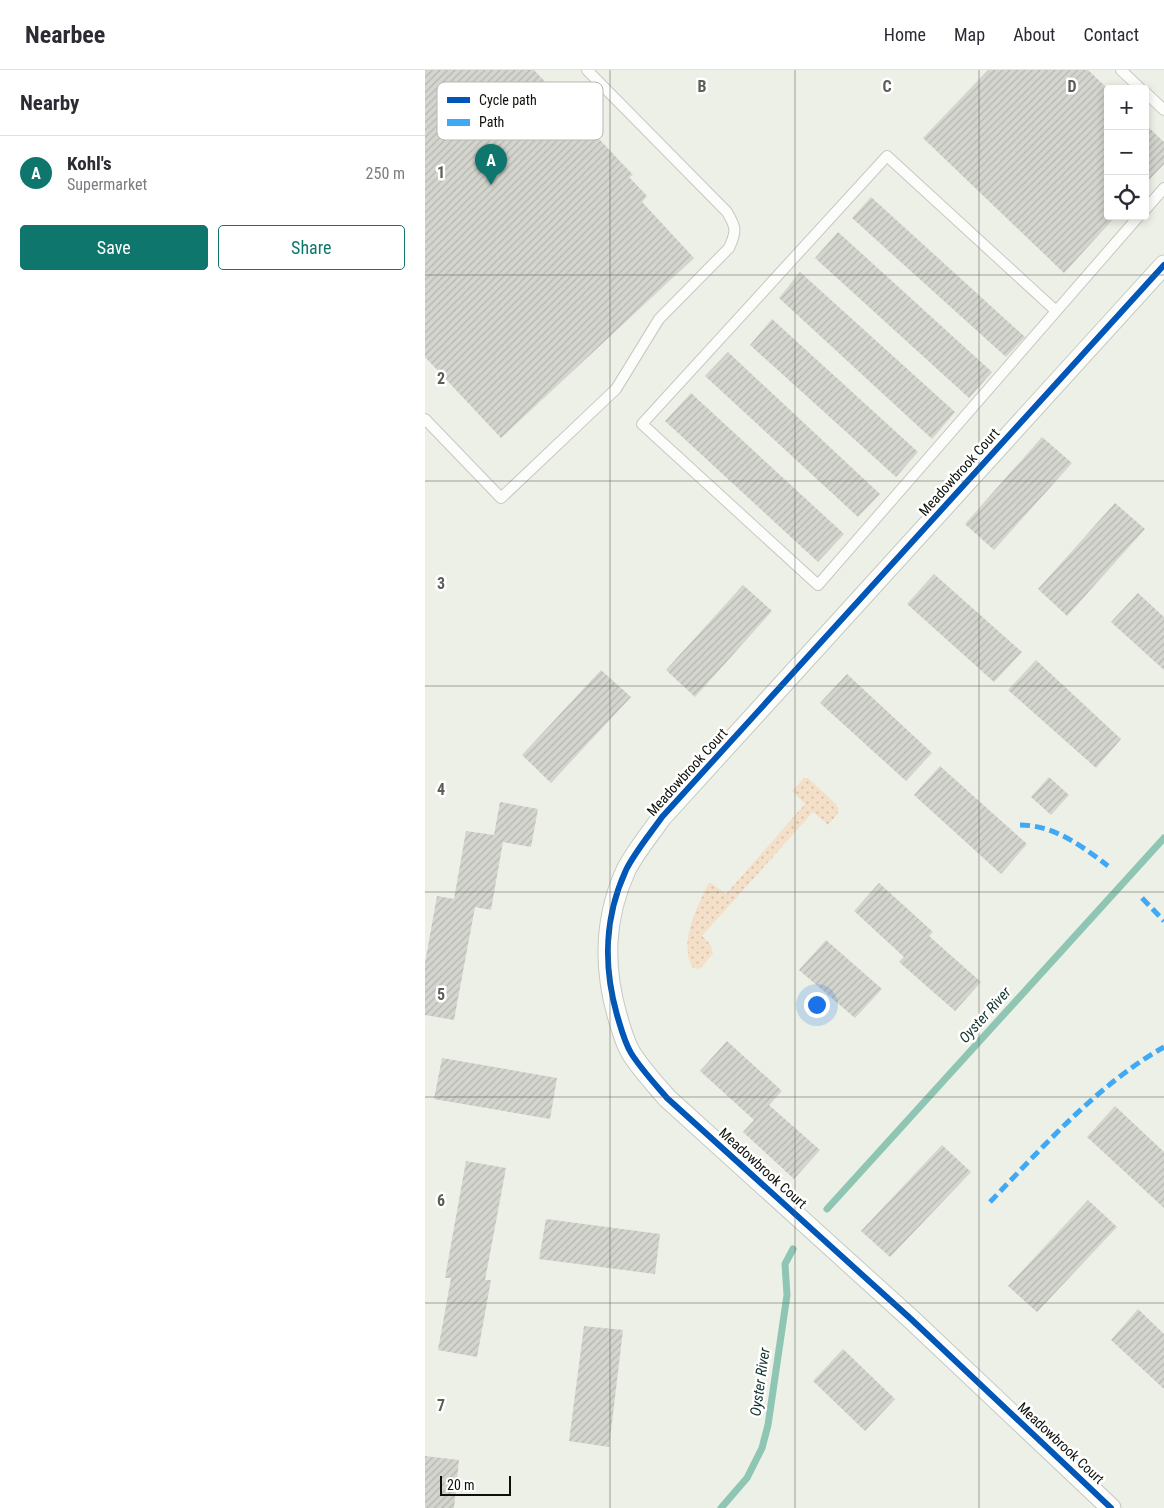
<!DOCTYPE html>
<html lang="en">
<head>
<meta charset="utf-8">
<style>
  body { margin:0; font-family:"Roboto Condensed",sans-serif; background:#f2f2f3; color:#2b2b33 }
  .controls { position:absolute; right:15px; top:15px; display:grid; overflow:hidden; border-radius:5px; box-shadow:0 2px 8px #0003 }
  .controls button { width:45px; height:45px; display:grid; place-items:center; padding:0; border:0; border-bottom:1px solid #e1e1e2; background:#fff; color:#2b2b33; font:25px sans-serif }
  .scale { position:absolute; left:15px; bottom:12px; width:71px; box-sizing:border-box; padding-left:5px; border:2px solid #0e100a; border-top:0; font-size:14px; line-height:18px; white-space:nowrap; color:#0e100a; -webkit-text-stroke:4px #fff; paint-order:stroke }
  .you { position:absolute; left:391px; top:934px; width:18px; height:18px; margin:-12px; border:4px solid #fff; border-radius:50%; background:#1a73e8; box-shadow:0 0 0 8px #1a73e833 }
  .badge { display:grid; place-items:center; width:32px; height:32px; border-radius:50%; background:#0f766e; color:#fff; font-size:16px; font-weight:700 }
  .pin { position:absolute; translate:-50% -41px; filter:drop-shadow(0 1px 2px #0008) }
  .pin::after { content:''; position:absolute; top:26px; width:18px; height:15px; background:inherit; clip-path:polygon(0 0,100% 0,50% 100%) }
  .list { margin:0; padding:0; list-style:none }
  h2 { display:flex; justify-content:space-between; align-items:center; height:65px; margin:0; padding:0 20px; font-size:21px }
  h2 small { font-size:16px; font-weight:400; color:#7c7c81 }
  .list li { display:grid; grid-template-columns:32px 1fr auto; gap:15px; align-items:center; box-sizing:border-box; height:75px; padding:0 20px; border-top:1px solid #e1e1e2 }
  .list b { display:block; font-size:19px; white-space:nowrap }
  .list p { margin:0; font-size:16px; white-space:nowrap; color:#7c7c81 }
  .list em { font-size:16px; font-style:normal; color:#7c7c81 }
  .actions { display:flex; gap:10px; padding:15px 20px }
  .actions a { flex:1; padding:11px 0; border:1px solid #0f766e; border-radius:5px; text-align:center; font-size:18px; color:#0f766e }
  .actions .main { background:#0f766e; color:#fff }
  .icon { flex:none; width:28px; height:28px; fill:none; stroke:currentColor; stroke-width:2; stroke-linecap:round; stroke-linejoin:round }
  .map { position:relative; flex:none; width:739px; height:1438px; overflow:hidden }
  header { display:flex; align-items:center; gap:30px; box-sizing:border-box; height:70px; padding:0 25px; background:#fff; border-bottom:1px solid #e1e1e2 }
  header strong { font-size:24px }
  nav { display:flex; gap:28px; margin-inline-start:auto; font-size:18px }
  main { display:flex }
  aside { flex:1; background:#fff }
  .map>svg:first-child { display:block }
</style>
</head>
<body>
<header>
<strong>Nearbee</strong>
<nav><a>Home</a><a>Map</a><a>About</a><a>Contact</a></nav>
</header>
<main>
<aside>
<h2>Nearby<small></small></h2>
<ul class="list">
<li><span class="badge">A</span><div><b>Kohl's</b><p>Supermarket</p></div><em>250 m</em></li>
</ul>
<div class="actions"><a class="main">Save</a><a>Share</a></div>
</aside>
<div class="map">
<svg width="739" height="1438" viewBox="0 0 739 1438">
  <defs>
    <pattern id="grass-dots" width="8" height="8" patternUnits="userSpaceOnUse" patternTransform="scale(1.25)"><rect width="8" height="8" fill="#f4e0c9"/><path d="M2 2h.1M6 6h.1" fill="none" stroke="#d0bfab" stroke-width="1.8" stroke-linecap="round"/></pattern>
    <pattern id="building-hatch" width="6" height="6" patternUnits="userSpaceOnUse" patternTransform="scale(1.25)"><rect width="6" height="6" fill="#d4d5ce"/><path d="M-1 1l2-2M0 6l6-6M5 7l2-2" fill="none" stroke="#b5b6b0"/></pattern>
  </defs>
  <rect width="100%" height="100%" fill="#edf0e6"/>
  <path fill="url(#grass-dots)" d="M379,708h4l28,26c6,9 -2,14 -8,21l-15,-13 -111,124 8,8 3,9 -11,14 -5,2 -5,-2c-13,-26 5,-59 16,-83l3,-1 15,11 79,-90 -13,-13z"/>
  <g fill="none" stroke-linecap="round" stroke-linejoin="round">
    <g stroke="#8fc5b3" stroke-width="7">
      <path d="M402,1139l337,-371"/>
      <path d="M296,1438l26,-30 15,-30 6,-23 19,-130 -2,-31 8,-15"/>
    </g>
  </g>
  <g fill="url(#building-hatch)">
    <path d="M0,0h109l99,105 -4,2 18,19 -5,6 52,56 -193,180 -76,-81z"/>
    <path d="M563,0h100l20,19v127h8l-52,57 -141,-135z"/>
    <path d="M720,54l19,18v22l-19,20z"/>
    <path d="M446,127l154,140 -19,20 -154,-139z"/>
    <path d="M413,162l154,140 -23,26 -154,-140z"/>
    <path d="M375,202l155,140 -23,27 -153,-141z"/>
    <path d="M347,249l146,133 -22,25 -146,-132z"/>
    <path d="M303,282l152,142 -22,23 -153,-141z"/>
    <path d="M266,323l153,141 -26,28 -153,-141z"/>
    <path d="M617,367l30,26 -78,87 -29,-26z"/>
    <path d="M690,433l30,26 -78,87 -29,-27z"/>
    <path d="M509,504l88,78 -28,30 -87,-78z"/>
    <path d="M318,515l29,26 -77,86 -29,-27z"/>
    <path d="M713,523l26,24v53l-53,-48z"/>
    <path d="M611,590l85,79 -25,29 -88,-78z"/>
    <path d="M176,600l30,27 -80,86 -29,-28z"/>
    <path d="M422,604l85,79 -26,28 -86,-78z"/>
    <path d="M515,696l87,78 -26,30 -87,-79z"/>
    <path d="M624,707l20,18 -18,20 -20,-18z"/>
    <path d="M75,732l38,7 -7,38 -28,-5 -12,68 -16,-3 -21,113 -29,-5v-52l12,-67 17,3 12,-68 28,4z"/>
    <path d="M454,813l54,49 -4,4 52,46 -26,29 -56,-49 5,-5 -50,-46z"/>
    <path d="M401,870l56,49 -27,29 -56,-48z"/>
    <path d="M302,971l55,50 -13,14 51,45 -26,29 -51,-47 11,-12 -54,-49z"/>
    <path d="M17,988l115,20 -7,41 -116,-20z"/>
    <path d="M690,1036l49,46v56l-77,-71z"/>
    <path d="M517,1075l29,27 -81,85 -29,-26z"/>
    <path d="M41,1091l40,7 -21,112h6l-14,77 -39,-7 13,-72h-6z"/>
    <path d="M663,1130l29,27 -80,85 -29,-26z"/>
    <path d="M121,1149l114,15 -5,40 -116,-15z"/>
    <path d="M713,1239l26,25v55l-53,-49z"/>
    <path d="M159,1256l39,4 -14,117 -40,-6z"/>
    <path d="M418,1279l52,50 -30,32 -52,-50z"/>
    <path d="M0,1386l34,4 -5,48h-29z"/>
  </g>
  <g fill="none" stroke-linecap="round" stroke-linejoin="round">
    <defs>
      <g id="service">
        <path d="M696,0l20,19"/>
        <path d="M720,22l19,18"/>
        <path d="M720,140l19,-22"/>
        <path d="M631,241l-169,-155 -245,268 176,161 321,-369"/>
        <path d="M0,349l76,79 115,-109 43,-70 70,-71c8,-17 7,-21 -2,-36l-140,-142"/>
      </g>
      <path id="minor" d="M686,1438l-200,-189 -244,-221c-12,-14 -26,-29 -36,-45 -7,-12 -10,-25 -14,-38 -14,-50 -13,-97 9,-145 9,-18 24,-36 36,-53l502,-552"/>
    </defs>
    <use href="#service" stroke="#c6c8c1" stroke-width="12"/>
    <use href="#minor" stroke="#c6c8c1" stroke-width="21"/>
    <use href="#service" stroke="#fcfdfb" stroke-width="10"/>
    <use href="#minor" stroke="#fcfdfb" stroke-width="19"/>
    <g stroke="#3fa9f5" stroke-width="5" stroke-dasharray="10 5" stroke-linecap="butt">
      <path d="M595,755c34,0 62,21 88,41"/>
      <path d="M717,828l22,23"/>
      <path d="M565,1132c53,-55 107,-117 174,-155"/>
    </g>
    <defs>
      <path id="cycleway" d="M686,1438l-200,-189 -244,-221c-12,-14 -26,-29 -36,-45 -7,-12 -10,-25 -14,-38 -14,-50 -13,-97 9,-145 9,-18 24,-36 36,-53l502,-552"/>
    </defs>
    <use href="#cycleway" stroke="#fff" stroke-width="9"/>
    <use href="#cycleway" stroke="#0057b8" stroke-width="6"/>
  </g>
  <path fill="none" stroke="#5c5e57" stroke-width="1" stroke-opacity="0.55" d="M185,0v1438M370,0v1438M554,0v1438M0,205h739M0,411h739M0,616h739M0,822h739M0,1027h739M0,1233h739"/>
  <g text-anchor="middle" stroke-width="5" stroke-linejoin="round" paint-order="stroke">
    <g font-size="14" fill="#0e100a" stroke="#fff">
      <text transform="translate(534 402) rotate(-48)" y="5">Meadowbrook Court</text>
      <text transform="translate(262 702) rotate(-48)" y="5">Meadowbrook Court</text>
      <text transform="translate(338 1098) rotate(42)" y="5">Meadowbrook Court</text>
      <text transform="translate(636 1373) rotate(43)" y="5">Meadowbrook Court</text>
    </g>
    <g font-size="15" font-style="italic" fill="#14372e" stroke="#fff">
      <text transform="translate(560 945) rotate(-48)" y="5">Oyster River</text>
      <text transform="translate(335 1312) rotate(-82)" y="5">Oyster River</text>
    </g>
  </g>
  <rect x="12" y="12" width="166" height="58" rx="8" fill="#fff" stroke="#b7b7b6" stroke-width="1"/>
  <rect x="22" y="27" width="23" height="6" fill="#0057b8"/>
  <rect x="22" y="49" width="23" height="7" fill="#3fa9f5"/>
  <g font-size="14" fill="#0e100a">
    <text x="54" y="35">Cycle path</text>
    <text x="54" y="57">Path</text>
  </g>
  <g font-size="16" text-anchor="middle" font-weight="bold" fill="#5c5e57" stroke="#fff" stroke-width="5" stroke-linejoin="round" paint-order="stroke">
    <text x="277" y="22">B</text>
    <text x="462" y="22">C</text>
    <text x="647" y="22">D</text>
    <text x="16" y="108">1</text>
    <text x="16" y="314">2</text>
    <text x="16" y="519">3</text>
    <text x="16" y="725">4</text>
    <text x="16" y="930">5</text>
    <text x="16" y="1136">6</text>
    <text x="16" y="1341">7</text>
  </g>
</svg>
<div class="controls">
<button>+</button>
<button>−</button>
<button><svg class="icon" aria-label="locate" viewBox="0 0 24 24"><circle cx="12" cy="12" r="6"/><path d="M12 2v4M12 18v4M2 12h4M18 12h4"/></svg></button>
</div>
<div class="scale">20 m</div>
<div class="you"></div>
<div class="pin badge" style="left:66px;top:115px">A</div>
</div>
</main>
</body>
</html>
